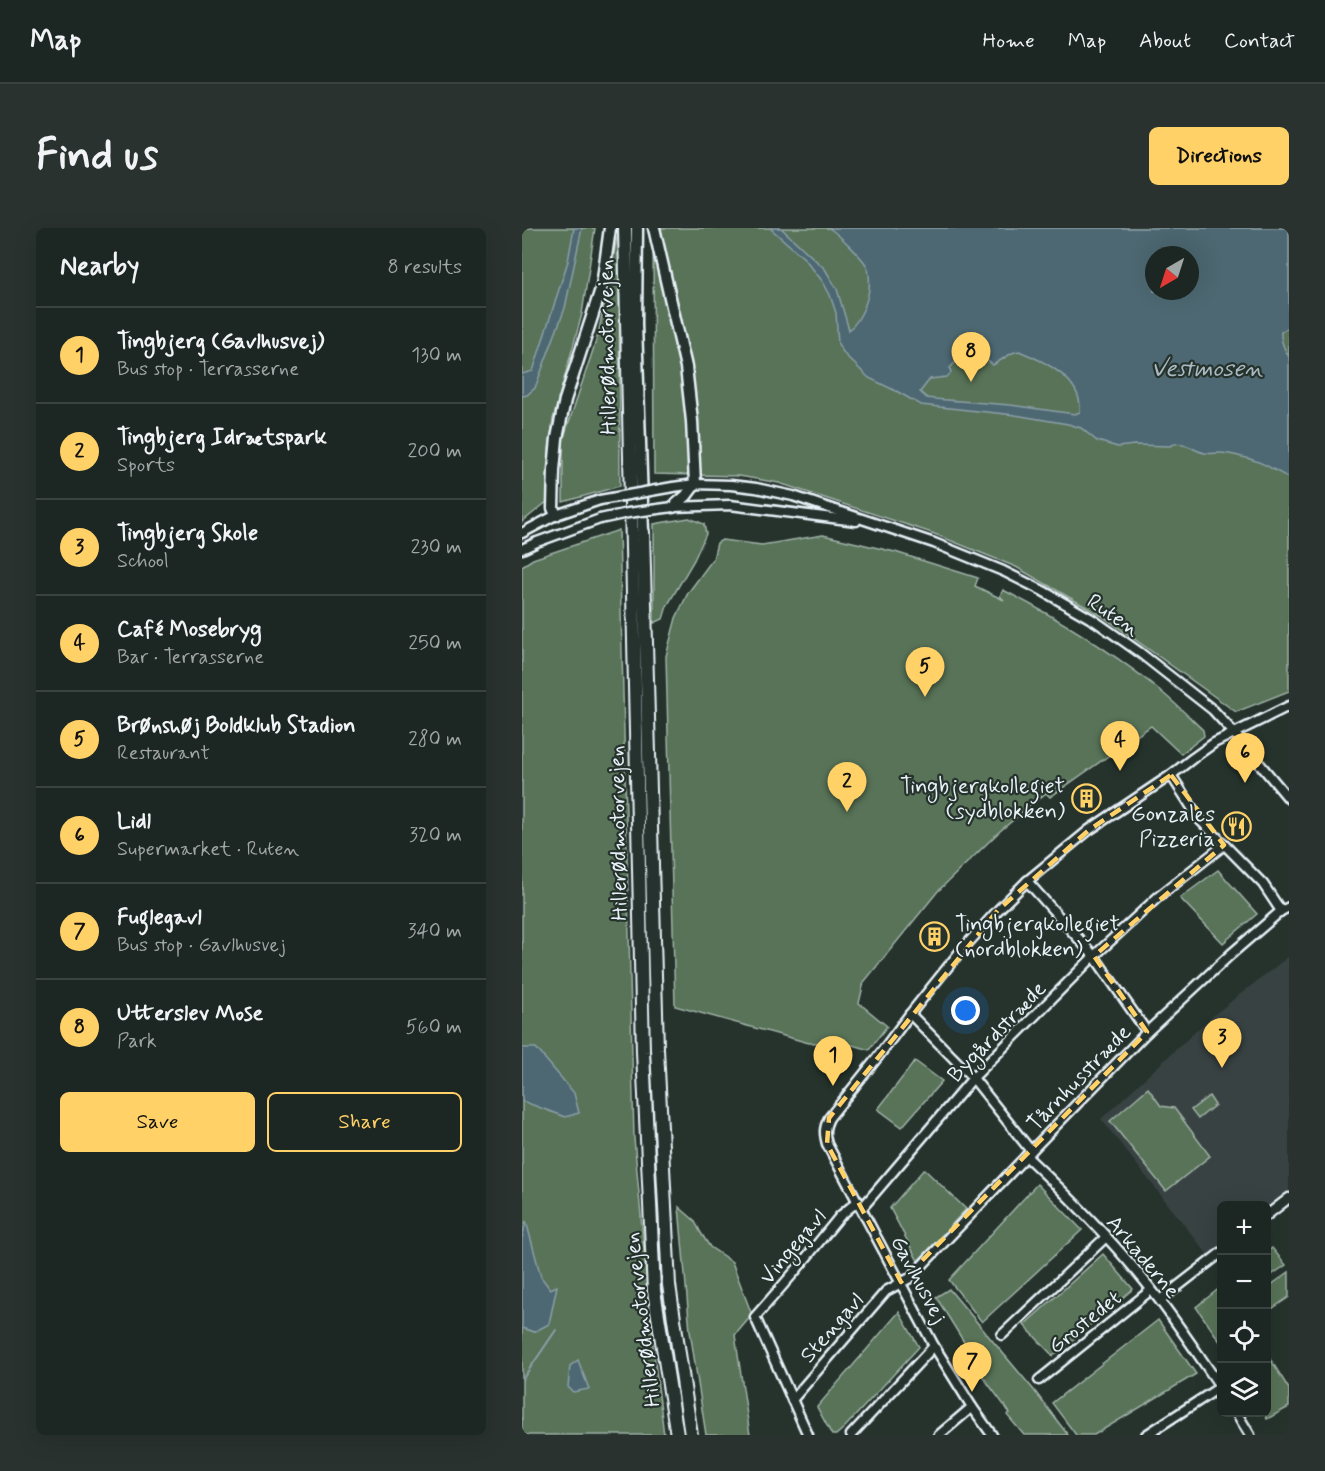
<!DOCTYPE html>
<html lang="en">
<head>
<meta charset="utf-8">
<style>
  body { margin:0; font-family:Mynerve,sans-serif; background:#29322f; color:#f1f3f6 }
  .controls { position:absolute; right:18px; bottom:18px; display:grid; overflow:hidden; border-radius:9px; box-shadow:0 6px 24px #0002 }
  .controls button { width:54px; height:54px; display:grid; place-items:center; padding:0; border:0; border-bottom:2px solid #3a4340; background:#1c2622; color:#f1f3f6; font:30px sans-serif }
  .compass { position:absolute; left:623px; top:18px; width:54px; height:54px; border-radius:50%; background:#1c2622; box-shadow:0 6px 24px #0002; rotate:219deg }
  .you { position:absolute; left:444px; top:783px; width:21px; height:21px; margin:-15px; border:4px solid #fff; border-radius:50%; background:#1a73e8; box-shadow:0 0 0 9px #1a73e833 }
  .badge { display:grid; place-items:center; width:39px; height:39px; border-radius:50%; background:#ffd166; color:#111; font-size:20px; font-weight:700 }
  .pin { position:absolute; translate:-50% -50px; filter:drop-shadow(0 2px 3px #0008) }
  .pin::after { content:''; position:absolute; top:32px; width:21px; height:18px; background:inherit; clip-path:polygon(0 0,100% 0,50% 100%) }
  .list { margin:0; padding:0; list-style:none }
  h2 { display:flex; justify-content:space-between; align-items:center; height:78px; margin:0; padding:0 24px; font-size:26px }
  h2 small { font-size:20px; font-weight:400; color:#a0a5a5 }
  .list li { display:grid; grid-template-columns:39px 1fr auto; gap:18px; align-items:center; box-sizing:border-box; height:96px; padding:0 24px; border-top:2px solid #3a4340 }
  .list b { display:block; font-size:22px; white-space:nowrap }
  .list p { margin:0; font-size:20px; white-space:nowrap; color:#a0a5a5 }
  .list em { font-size:20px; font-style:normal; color:#a0a5a5 }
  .actions { display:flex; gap:12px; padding:18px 24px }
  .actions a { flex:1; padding:14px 0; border:2px solid #ffd166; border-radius:9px; text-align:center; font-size:21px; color:#ffd166 }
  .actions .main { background:#ffd166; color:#111 }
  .icon { flex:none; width:33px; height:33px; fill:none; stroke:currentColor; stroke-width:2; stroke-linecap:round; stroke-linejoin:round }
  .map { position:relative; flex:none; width:767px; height:1207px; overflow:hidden; border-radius:9px }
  header { display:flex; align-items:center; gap:36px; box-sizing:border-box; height:84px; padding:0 30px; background:#1c2622; border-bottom:2px solid #3a4340 }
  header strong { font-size:28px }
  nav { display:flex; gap:33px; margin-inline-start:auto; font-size:21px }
  .intro { display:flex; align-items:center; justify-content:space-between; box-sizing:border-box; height:144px; padding:0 36px }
  h1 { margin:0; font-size:42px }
  .button { padding:15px 27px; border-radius:9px; background:#ffd166; color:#111; font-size:21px; font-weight:700 }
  main { display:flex; gap:36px; padding:0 36px }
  aside { flex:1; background:#1c2622; border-radius:9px; box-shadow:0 6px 24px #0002 }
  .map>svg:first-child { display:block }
</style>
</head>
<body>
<header>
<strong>Map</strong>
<nav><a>Home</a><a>Map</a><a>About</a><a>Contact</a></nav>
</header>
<div class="intro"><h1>Find us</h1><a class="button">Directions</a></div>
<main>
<aside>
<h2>Nearby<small>8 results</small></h2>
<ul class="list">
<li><span class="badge">1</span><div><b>Tingbjerg (Gavlhusvej)</b><p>Bus stop · Terrasserne</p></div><em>130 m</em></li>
<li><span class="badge">2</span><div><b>Tingbjerg Idrætspark</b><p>Sports</p></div><em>200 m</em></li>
<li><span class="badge">3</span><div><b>Tingbjerg Skole</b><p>School</p></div><em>230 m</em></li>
<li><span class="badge">4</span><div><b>Café Mosebryg</b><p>Bar · Terrasserne</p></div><em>250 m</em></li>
<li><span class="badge">5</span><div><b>Brønshøj Boldklub Stadion</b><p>Restaurant</p></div><em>280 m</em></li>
<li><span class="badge">6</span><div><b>Lidl</b><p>Supermarket · Ruten</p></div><em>320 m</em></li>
<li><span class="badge">7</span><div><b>Fuglegavl</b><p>Bus stop · Gavlhusvej</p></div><em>340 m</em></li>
<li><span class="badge">8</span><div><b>Utterslev Mose</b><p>Park</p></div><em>560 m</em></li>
</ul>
<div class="actions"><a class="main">Save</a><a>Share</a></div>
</aside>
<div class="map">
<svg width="767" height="1207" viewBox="0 0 767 1207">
  <rect width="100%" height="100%" fill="#26332d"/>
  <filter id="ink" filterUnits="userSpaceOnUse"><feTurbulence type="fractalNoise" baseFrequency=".0167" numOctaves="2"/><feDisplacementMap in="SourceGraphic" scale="12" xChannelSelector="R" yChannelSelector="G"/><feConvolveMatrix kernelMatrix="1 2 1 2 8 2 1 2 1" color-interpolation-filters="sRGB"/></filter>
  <g filter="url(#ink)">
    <path fill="#384242" d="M767,728v236l-22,17 -1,-3h-44l-1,38 -13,11 -107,-136 109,-101z"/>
    <g fill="#597359" stroke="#a0b2a8" stroke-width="1.5" fill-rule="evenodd">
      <path d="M0,0h73l-13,86 -29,105 -4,33 -1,49 -26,21z"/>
      <path d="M97,0l1,258 -57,16v-62l35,-105z"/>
      <path d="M131,0h636v463l-53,21 -134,-96 -86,-49 -84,-34 -153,-50 -40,-7 -85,-2zM632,27h36v36h-36z"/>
      <path d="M167,290l15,6 2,10 -12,26 -27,46 -4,13 -9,4v-99z"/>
      <path d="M97,302l15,608 18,200 12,97h-142v-869l11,-7z"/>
      <path d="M301,307l72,17 83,26 -3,8 29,14 -4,-4 3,-6c53,27 102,57 149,94 18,14 34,30 51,46l1,6 -23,18 -30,-28 -101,71 -4,-4 -46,38 -62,60 -74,91 -5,21 28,23 -18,24 -27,-8 -33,1 -134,-37 -9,-350 10,-38 12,-25 25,-34 4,-16 5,-3 40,5z"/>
      <path d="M696,642l39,44 -34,29 -43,-45z"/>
      <path d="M393,833l27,20 -40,46 -24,-18z"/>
      <path d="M626,860l13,18 13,2 36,48 -44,35 -56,-70z"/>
      <path d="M687,868l6,9 -17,14 -7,-9z"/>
      <path d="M402,941l42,40 -48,52 -28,-53z"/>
      <path d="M515,956l45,46 -100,92 -33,-42z"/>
      <path d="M157,979l15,13 7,13 9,14 22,15 20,53 -17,20 15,100h-44l-16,-104z"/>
      <path d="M750,1020l14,17 -19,13v-26z"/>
      <path d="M581,1026l30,35 -80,67 -29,-31z"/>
      <path d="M767,1044v25l-22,15v-24z"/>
      <path d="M699,1059l1,55 -1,1 -25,-36z"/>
      <path d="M427,1061l84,100 35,46h-44l-17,-20 3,-2 -41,-55 3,-3 -36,-58z"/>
      <path d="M377,1084l20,35 -74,80 -9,8h-4l-15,-28z"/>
      <path d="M636,1092l38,54 -102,61h-18l-24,-32z"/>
      <path d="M747,1129l20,32v18l-22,12 -4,-6 3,-1 1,-53z"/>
    </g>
    <g fill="#4d6872" stroke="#8b9fa8" stroke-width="1.5" fill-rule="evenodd">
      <path d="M52,0h8l-17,80 -30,80 -8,7 -5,1v-22l11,-3 35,-110z"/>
      <path d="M248,0h11l44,41 12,20 12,41c15,-14 24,-40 19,-61 -2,-9 -30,-35 -39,-41h460v99l-8,5c-1,9 3,17 8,25v121c-15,-8 -30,-18 -47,-21 -7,-2 -16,-4 -23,-4 -5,0 -10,1 -14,0 -13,-2 -22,-15 -35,-7l-36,-1 -16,2 -21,-6 -16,-13 -13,-4 -53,-9 -94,-10 -23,-13 -29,-14 -24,-23 -7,-11 -2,-31 -6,-18 -7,-13 -18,-23zM632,27h36v36h-36zM444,108h4l9,6 -2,10 16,13 19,-12 7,-2c25,10 64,28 61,61l-5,2 -65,-9 -76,-6 -7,-1 -7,-6 10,-13 17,-2 4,-4 -1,-5 14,-15 -5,-13z"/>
      <path d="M0,820h14l38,45 5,20 -14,4 -43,-16z"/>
      <path d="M4,993l15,56 9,12 7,-3 -8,38 -15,8 -12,-4v-89z"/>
      <path d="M56,1132l11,29 -16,3 -5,-5 2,-21z"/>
    </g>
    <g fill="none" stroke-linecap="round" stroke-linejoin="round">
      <path stroke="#8b9fa8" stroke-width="2" d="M0,1152l34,-50"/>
      <defs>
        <g id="minor">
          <path d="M151,259l22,-3 36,1 25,3 37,8 141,47 69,28 40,20 52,30 44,31 74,58 21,23 55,66"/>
          <path d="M151,279l57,-2 126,16"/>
          <path d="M0,305l34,-18 44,-15"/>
          <path d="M0,321l15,-7 63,-23"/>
          <path d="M649,547l29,45 63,64 18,27"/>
          <path d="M505,653l67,75 53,76"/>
          <path d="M388,786l63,64 58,73"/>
          <path d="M504,928c48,45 95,93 135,146 21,28 41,58 61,87"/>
          <path d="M340,980l111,-130 121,-122 64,-59 66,-52"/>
          <path d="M744,988l23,-18"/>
          <path d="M638,1072l62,-48"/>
          <path d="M480,1107l104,-98"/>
          <path d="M517,1152l112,-90"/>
          <path d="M270,1172l94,-109 24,-13 121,-127 116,-119 84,-78 50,-43 8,-4"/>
          <path d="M714,1184l14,23"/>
          <path d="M286,1207l-53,-118 42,-48 43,-53 18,-15"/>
          <path d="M329,1207l83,-89"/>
          <path d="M417,1207l33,-28"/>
          <path d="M470,1207l-20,-28 -38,-61 -107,-202c-3,-11 -3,-16 2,-26l48,-60 33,-44 49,-61 39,-43 29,-29 62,-51 82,-55 22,-17 21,-15 75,-37"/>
          <path d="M624,1207l74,-48"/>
        </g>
        <g id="major">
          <path d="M115,0l-1,96 7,208"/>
          <path d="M132,0l32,139 6,54 3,63 -9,12 -13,11"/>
          <path d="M34,287l-3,-7 1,-38 3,-32 8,-38 37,-114 8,-58"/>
        </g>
        <g id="highway">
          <path d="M103,0l18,824 11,239 23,144"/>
          <path d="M121,304l14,517 12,236 22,150"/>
        </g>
      </defs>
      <use href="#minor" stroke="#e8f1f8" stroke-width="13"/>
      <use href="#major" stroke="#e8f1f8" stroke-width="15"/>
      <use href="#highway" stroke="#e8f1f8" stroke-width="16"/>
      <use href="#minor" stroke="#26332d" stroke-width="8"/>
      <use href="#major" stroke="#26332d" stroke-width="10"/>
      <use href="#highway" stroke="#26332d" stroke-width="12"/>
      <defs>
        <g id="minor-bridge">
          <path d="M78,272l73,-13"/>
          <path d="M78,291l28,-6 45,-6"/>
        </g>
      </defs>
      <use href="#minor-bridge" stroke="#e8f1f8" stroke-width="13" stroke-linecap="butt"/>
      <use href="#minor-bridge" stroke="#26332d" stroke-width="8"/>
    </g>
  </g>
  <path fill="none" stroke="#ffd166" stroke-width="4.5" stroke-dasharray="12 8" stroke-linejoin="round" d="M649,547l53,70 -130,111 53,76 -246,250 -74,-138 2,-26 169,-208 91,-80z"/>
  <defs>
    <symbol id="building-ring" viewBox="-11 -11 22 22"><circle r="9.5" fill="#26332d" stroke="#ffd166" stroke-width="1.5"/><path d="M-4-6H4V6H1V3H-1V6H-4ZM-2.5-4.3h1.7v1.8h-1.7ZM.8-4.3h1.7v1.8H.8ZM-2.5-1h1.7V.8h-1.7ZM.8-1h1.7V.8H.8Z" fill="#ffd166"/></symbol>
    <symbol id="restaurant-ring" viewBox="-11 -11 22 22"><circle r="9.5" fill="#26332d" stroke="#ffd166" stroke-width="1.5"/><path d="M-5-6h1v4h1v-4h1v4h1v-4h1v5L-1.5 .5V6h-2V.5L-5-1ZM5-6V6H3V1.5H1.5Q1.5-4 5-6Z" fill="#ffd166"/></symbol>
  </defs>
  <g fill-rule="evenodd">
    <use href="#building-ring" x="548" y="554" width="33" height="33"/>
    <use href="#restaurant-ring" x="698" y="582" width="33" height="33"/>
    <use href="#building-ring" x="396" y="692" width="33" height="33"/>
  </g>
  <g text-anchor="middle" stroke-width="4.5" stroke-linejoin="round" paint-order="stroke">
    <g font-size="22" fill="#e8f1f8" stroke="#26332d">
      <text transform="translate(84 119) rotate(-91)" y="8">Hillerødmotorvejen</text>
      <text transform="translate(592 386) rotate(34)" y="8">Ruten</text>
      <text transform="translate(95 605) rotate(-91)" y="8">Hillerødmotorvejen</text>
      <text transform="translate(474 803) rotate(-46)" y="8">Bygårdstræde</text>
      <text transform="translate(556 849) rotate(-46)" y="8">Tårnhusstræde</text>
      <text transform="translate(270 1018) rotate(-50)" y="8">Vingegavl</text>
      <text transform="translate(622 1028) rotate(50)" y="8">Arkaderne</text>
      <text transform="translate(398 1051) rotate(62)" y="8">Gavlhusvej</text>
      <text transform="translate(119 1092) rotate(-97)" y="8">Hillerødmotorvejen</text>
      <text transform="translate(562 1093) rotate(-39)" y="8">Grostedet</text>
      <text transform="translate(309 1099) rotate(-49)" y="8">Stengavl</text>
    </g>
    <g font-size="22" fill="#e8f1f8" stroke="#26332d" text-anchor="end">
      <text x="543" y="565">Tingbjergkollegiet<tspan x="543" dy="25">(sydblokken)</tspan></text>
      <text x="693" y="593">Gonzales<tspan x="693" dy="25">Pizzeria</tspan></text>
      <text x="433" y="703" text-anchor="start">Tingbjergkollegiet<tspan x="433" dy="25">(nordblokken)</tspan></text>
    </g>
    <g font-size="24" font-style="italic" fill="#aabac2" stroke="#26332d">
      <text x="685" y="148">Vestmosen</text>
    </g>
  </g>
</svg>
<div class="controls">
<button>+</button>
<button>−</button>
<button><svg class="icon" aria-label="locate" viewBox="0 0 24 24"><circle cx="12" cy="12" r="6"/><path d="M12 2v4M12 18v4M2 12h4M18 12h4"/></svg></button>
<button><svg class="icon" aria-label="layers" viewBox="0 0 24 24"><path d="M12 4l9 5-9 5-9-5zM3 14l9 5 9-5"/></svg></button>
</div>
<svg class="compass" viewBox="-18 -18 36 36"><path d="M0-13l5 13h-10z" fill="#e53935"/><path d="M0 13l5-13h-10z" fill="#a0a5a5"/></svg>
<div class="you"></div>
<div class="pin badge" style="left:311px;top:858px">1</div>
<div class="pin badge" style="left:325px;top:584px">2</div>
<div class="pin badge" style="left:700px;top:840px">3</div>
<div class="pin badge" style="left:598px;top:543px">4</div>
<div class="pin badge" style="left:403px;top:469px">5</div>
<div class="pin badge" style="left:723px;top:555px">6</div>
<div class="pin badge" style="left:450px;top:1164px">7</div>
<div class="pin badge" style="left:449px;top:154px">8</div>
</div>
</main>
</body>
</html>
